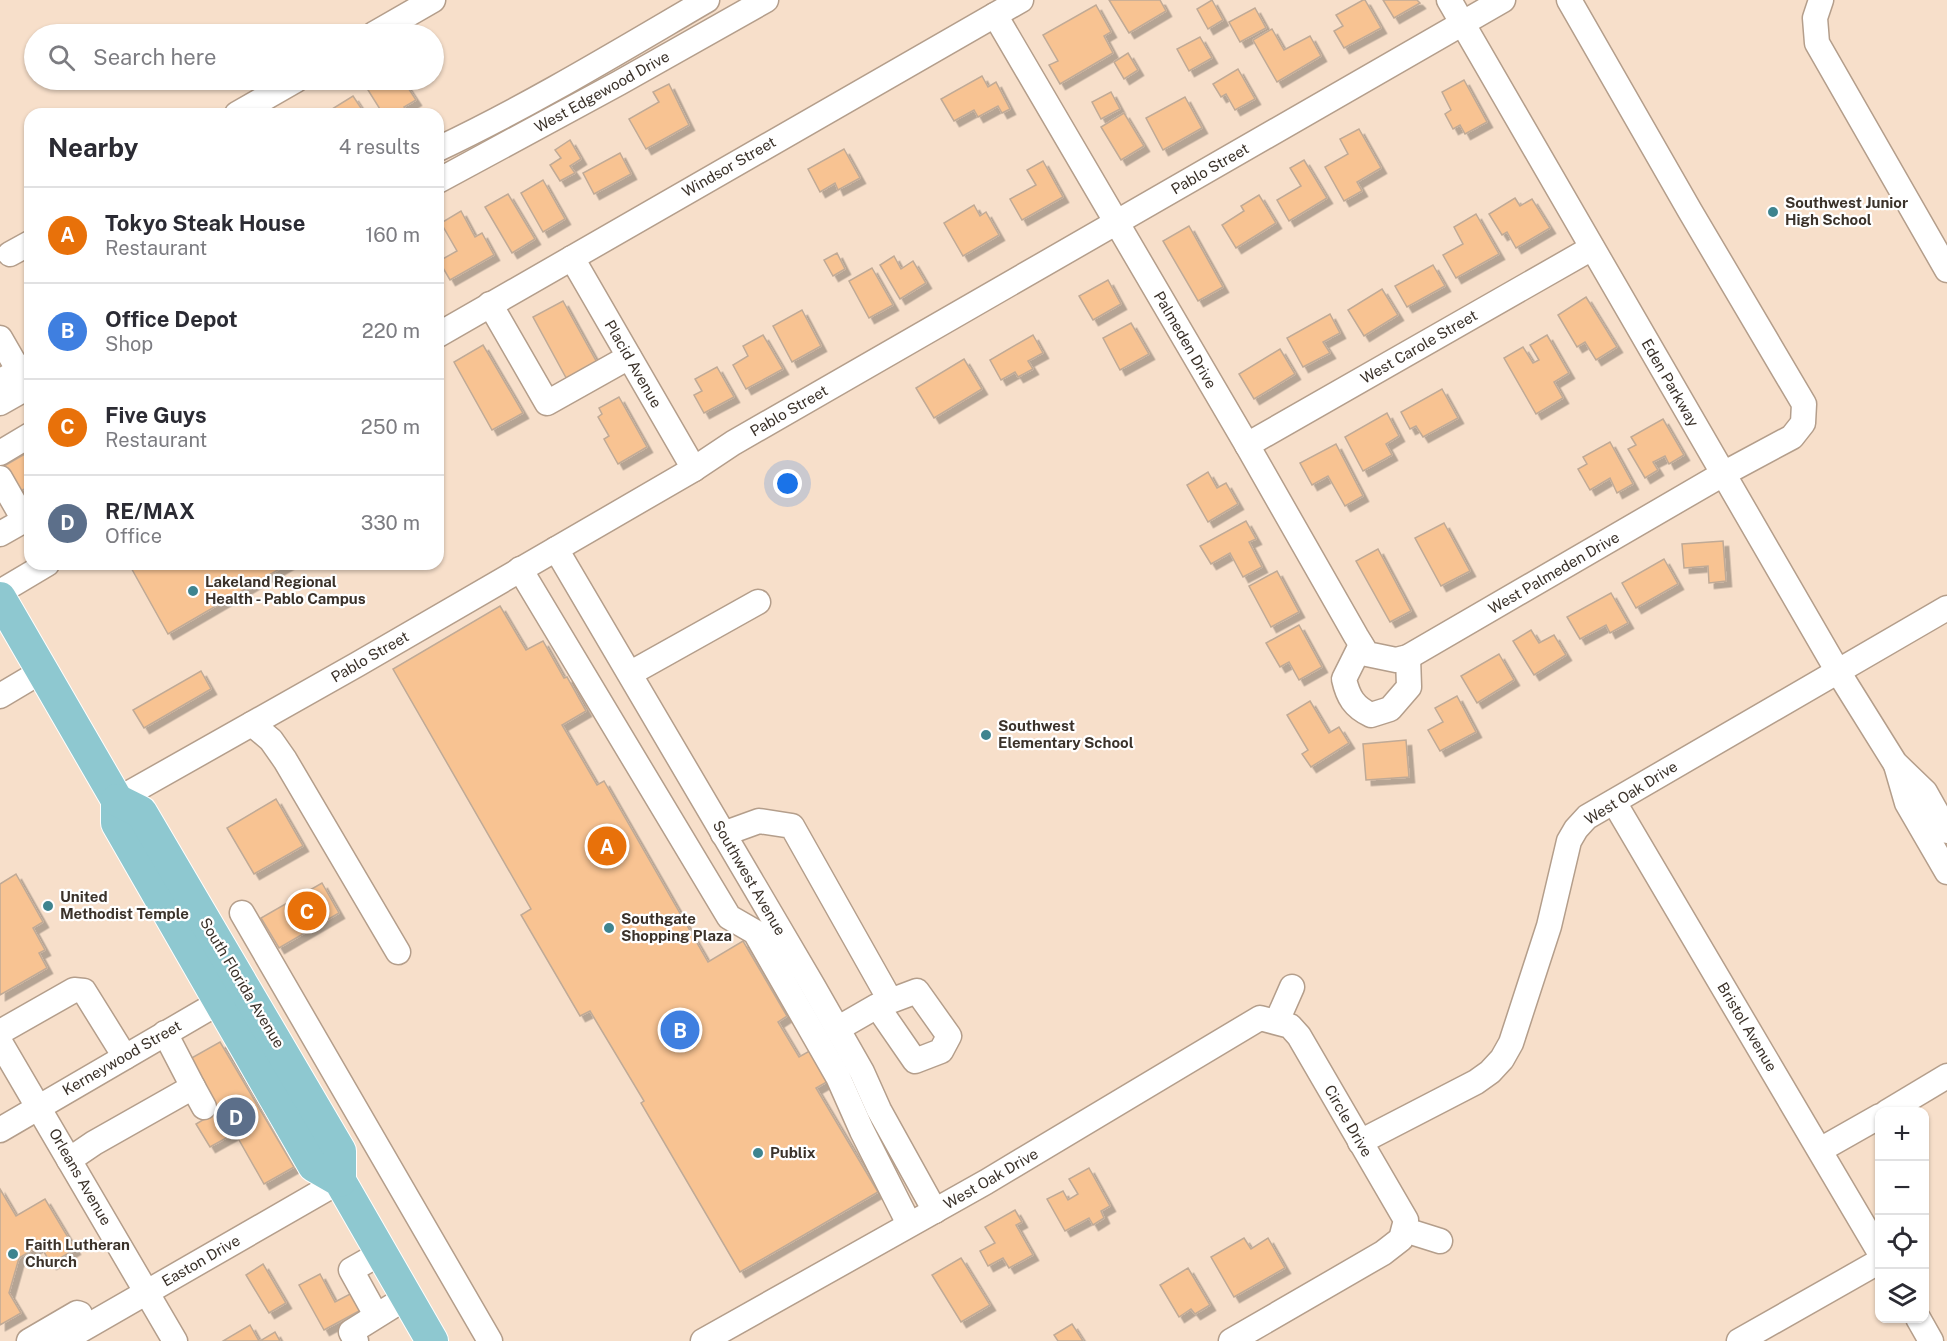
<!DOCTYPE html>
<html lang="en">
<head>
<meta charset="utf-8">
<style>
  body { margin:0; font-family:"Public Sans",sans-serif; background:#f7f7f7; color:#2b2b33 }
  .controls { position:absolute; right:18px; bottom:18px; display:grid; overflow:hidden; border-radius:12px; box-shadow:0 2px 4px #0004 }
  .controls button { width:54px; height:54px; display:grid; place-items:center; padding:0; border:0; border-bottom:2px solid #e1e1e2; background:#fff; color:#2b2b33; font:30px sans-serif }
  .you { position:absolute; left:788px; top:484px; width:21px; height:21px; margin:-15px; border:4px solid #fff; border-radius:50%; background:#1a73e8; box-shadow:0 0 0 9px #1a73e833 }
  .badge { display:grid; place-items:center; width:39px; height:39px; border-radius:50%; background:#3e848f; color:#fff; font-size:20px; font-weight:700 }
  .pin { position:absolute; translate:-50% -50%; border:3px solid #fff; box-shadow:0 2px 6px #0006 }
  .list { margin:0; padding:0; list-style:none }
  h2 { display:flex; justify-content:space-between; align-items:center; height:78px; margin:0; padding:0 24px; font-size:26px }
  h2 small { font-size:20px; font-weight:400; color:#7c7c81 }
  .list li { display:grid; grid-template-columns:39px 1fr auto; gap:18px; align-items:center; box-sizing:border-box; height:96px; padding:0 24px; border-top:2px solid #e1e1e2 }
  .list b { display:block; font-size:22px; white-space:nowrap }
  .list p { margin:0; font-size:20px; white-space:nowrap; color:#7c7c81 }
  .list em { font-size:20px; font-style:normal; color:#7c7c81 }
  .icon { flex:none; width:33px; height:33px; fill:none; stroke:currentColor; stroke-width:2; stroke-linecap:round; stroke-linejoin:round }
  .map { position:relative; flex:none; width:1947px; height:1341px; overflow:hidden }
  .search { position:absolute; background:#fff; box-shadow:0 2px 4px #0004; left:24px; top:24px; width:420px; height:66px; display:flex; align-items:center; gap:15px; box-sizing:border-box; padding:0 21px; border-radius:33px; color:#7c7c81; font-size:22px }
  .panel { position:absolute; background:#fff; box-shadow:0 2px 4px #0004; left:24px; top:108px; width:420px; height:462px; border-radius:18px }
  .map>svg:first-child { display:block }
</style>
</head>
<body>
<div class="map">
<svg width="1947" height="1341" viewBox="0 0 1947 1341">
  <defs>
    <filter id="shadow"><feDropShadow dx="5.5" dy="5.5" stdDeviation="0" flood-color="#0004"/></filter>
  </defs>
  <rect width="100%" height="100%" fill="#f7dfca"/>
  <g fill="#f8c392" stroke="#c0aa96" stroke-width="1.5" filter="url(#shadow)">
    <path d="M1109,0h51l6,11 -37,22z"/>
    <path d="M1212,0l11,20 -15,9 -11,-20z"/>
    <path d="M1363,0h2l16,28 -37,20 -10,-17 9,-5 -7,-11z"/>
    <path d="M1383,0h34l3,3 -26,15z"/>
    <path d="M1096,5l15,27 -7,4 9,17 -53,31 -11,-19 9,-4 -15,-26z"/>
    <path d="M1255,8l11,20 -26,14 -11,-20z"/>
    <path d="M1272,29l12,21 26,-14 11,20 -44,26 -24,-42z"/>
    <path d="M1200,37l12,21 -23,13 -12,-22z"/>
    <path d="M1128,53l10,17 -14,9 -10,-17z"/>
    <path d="M1238,69l17,30 -20,11 -9,-16 -5,3 -8,-13z"/>
    <path d="M982,76l6,11 8,-5 14,27 -8,4 -4,-7 -20,11 -4,-7 -20,11 -13,-22z"/>
    <path d="M385,80h18l13,20 -12,7 4,7h-25l-15,-24z"/>
    <path d="M1464,80l23,42 -22,12 -5,-9 -7,4 -8,-15 6,-4 -9,-18z"/>
    <path d="M669,84l20,41 -43,24 -17,-30 30,-17 -6,-10z"/>
    <path d="M1111,92l9,17 -19,10 -9,-17z"/>
    <path d="M353,96l12,18h-41z"/>
    <path d="M1185,97l17,31 -39,22 -17,-32z"/>
    <path d="M1124,113l20,33 -23,14 -20,-33z"/>
    <path d="M1359,129l22,39 -24,14 5,9 -18,10 -19,-34 23,-13 -8,-15z"/>
    <path d="M570,140l11,19 -11,7 5,7 -15,8 -10,-16 11,-7 -6,-8z"/>
    <path d="M844,149l16,29 -22,12 -3,-7 -15,9 -12,-23z"/>
    <path d="M620,153l11,21 -37,20 -11,-21z"/>
    <path d="M1304,160l23,38 -38,23 -12,-21 24,-14 -11,-18z"/>
    <path d="M1043,161l20,36 -41,23 -12,-21 26,-14 -9,-15z"/>
    <path d="M543,180l22,39 -22,13 -22,-39z"/>
    <path d="M508,194l27,45 -23,14 -27,-46z"/>
    <path d="M1259,195l17,28 -40,25 -14,-23 22,-14 -3,-5z"/>
    <path d="M1515,198l5,8 12,-7 18,29 -34,20 -9,-16 -5,3 -13,-21z"/>
    <path d="M974,205l6,11 6,-4 13,23 -36,21 -19,-33z"/>
    <path d="M461,211l14,26 7,-4 12,22 -44,25 -11,-19 18,-10 -16,-28z"/>
    <path d="M1476,214l23,40 -43,24 -13,-23 20,-11 -9,-17z"/>
    <path d="M1189,226l34,61 -25,14 -35,-60z"/>
    <path d="M837,253l8,16 -12,7 -9,-16z"/>
    <path d="M894,256l7,13 12,-8 13,22 -26,16 -20,-34z"/>
    <path d="M1433,265l12,21 -38,21 -12,-21z"/>
    <path d="M872,268l21,37 -24,13 -20,-37z"/>
    <path d="M1108,280l13,24 -28,16 -14,-24z"/>
    <path d="M1382,289l16,26 -34,21 -16,-26z"/>
    <path d="M1586,297l31,50 -21,13 -11,-18 -8,5 -19,-32z"/>
    <path d="M563,301l37,67 -30,17 -37,-68z"/>
    <path d="M802,310l19,36 -29,16 -19,-36z"/>
    <path d="M1330,314l10,19 -17,9 7,11 -27,14 -16,-29z"/>
    <path d="M1131,323l18,31 -29,16 -17,-32z"/>
    <path d="M763,335l20,34 -37,20 -13,-24 15,-9 -5,-10z"/>
    <path d="M1033,335l10,18 -15,8 5,8 -15,8 -3,-5 -14,8 -11,-20z"/>
    <path d="M1547,335l22,38 -15,9 9,16 -27,16 -32,-56 19,-11 10,16 6,-3 -9,-15z"/>
    <path d="M483,345l40,68 -31,17 -38,-68z"/>
    <path d="M1280,349l15,25 -41,25 -15,-25z"/>
    <path d="M964,359l18,30 -48,29 -18,-30z"/>
    <path d="M717,367l17,30 -30,16 -10,-18 8,-4 -7,-12z"/>
    <path d="M1442,389l16,29 -35,19 -7,-11 -6,3 -9,-17z"/>
    <path d="M619,397l28,50 -29,17 -14,-25 5,-3 -11,-19 4,-3 -3,-6z"/>
    <path d="M1387,413l12,23 -13,8 6,11 -29,16 -18,-34z"/>
    <path d="M1663,419l21,36 -15,9 -4,-8 -12,6 5,8 -13,8 -17,-29 8,-4 -5,-8z"/>
    <path d="M1610,442l23,42 -16,9 -7,-15 -20,12 -12,-21 9,-5 -4,-7z"/>
    <path d="M1336,444l27,52 -18,10 -17,-30 -16,9 -12,-22z"/>
    <path d="M30,451v35l-11,6 -15,-26z"/>
    <path d="M1208,472l9,16 9,-5 12,21 -30,18 -21,-37z"/>
    <path d="M1246,521l10,18 -7,3 13,25 -19,10 -13,-24 -19,11 -11,-18z"/>
    <path d="M1444,523l26,48 -29,15 -26,-48z"/>
    <path d="M1723,541l3,40 -17,2 -1,-17 -24,2 -2,-24z"/>
    <path d="M1378,549l33,62 -21,11 -34,-61z"/>
    <path d="M1664,559l14,25 -42,24 -14,-25z"/>
    <path d="M129,564h159l-120,70z"/>
    <path d="M1277,571l22,41 -28,15 -22,-41z"/>
    <path d="M1611,593l17,30 -18,10 -4,-8 -26,14 -13,-22z"/>
    <path d="M500,606l26,44 17,-9 21,37 3,-1 19,34 -24,14 35,60 7,-4 104,181 35,-21 44,75 -9,6 21,35 16,-9 17,31 -16,9 62,104 -138,80 -99,-169 3,-2 -54,-90 -10,5 -59,-101 10,-6 -138,-240z"/>
    <path d="M1299,625l23,42 -23,13 -10,-18 -9,5 -14,-24z"/>
    <path d="M1531,630l8,13 15,-8 12,20 -32,20 -21,-34z"/>
    <path d="M1499,654l15,26 -37,23 -16,-27z"/>
    <path d="M201,671l10,18 -67,39 -11,-18z"/>
    <path d="M1457,696l19,36 -36,19 -12,-21 15,-8 -8,-14z"/>
    <path d="M1310,701l19,32 10,-6 10,16 -38,24 -9,-13 6,-4 -21,-35z"/>
    <path d="M1406,740l3,37 -43,3 -3,-36z"/>
    <path d="M276,799l27,47 -49,28 -27,-46z"/>
    <path d="M16,874l27,48 -10,6 12,22 -6,3 8,15 -47,27v-111z"/>
    <path d="M322,883l17,30 -60,35 -18,-30z"/>
    <path d="M220,1042l74,125 -30,17 -29,-51 -25,14 -14,-23 22,-13 -30,-51z"/>
    <path d="M1089,1168l21,38 -9,5 3,7 -11,7 -4,-7 -24,13 -18,-32 16,-8 5,9 10,-6 -9,-15z"/>
    <path d="M0,1189l16,27 29,-17 30,50 -24,15 -11,-19 -21,13 -10,35 12,20 -21,12z"/>
    <path d="M1015,1210l7,12 -6,3 17,30 -24,13 -6,-10 -15,8 -8,-15 15,-8 -10,-16z"/>
    <path d="M1244,1238l7,11 17,-11 17,30 -51,29 -23,-40z"/>
    <path d="M961,1258l29,47 -29,17 -29,-47z"/>
    <path d="M263,1264l23,39 -17,10 -23,-38z"/>
    <path d="M1188,1268l22,37 -15,9 -4,-5 -12,8 -19,-32z"/>
    <path d="M320,1274l15,28 17,-9 9,17 -37,20 -25,-45z"/>
    <path d="M1072,1324l11,17h-25l-4,-6z"/>
    <path d="M250,1325l9,16h-36z"/>
    <path d="M275,1332l5,9h-20z"/>
  </g>
  <g fill="none" stroke-linecap="round" stroke-linejoin="round">
    <defs>
      <g id="minor">
        <path d="M1449,0l388,670 58,93 30,29 22,39"/>
        <path d="M1821,0l-6,18 2,25 130,227"/>
        <path d="M995,15l252,430 109,191 11,18 29,6 12,-3 315,-183 69,-37 11,-14 1,-19 -114,-193 -121,-211"/>
        <path d="M374,34l59,-34"/>
        <path d="M237,114l59,-34"/>
        <path d="M438,149c93,-44 180,-97 269,-149"/>
        <path d="M438,181l181,-98 147,-83"/>
        <path d="M10,254l20,-11"/>
        <path d="M572,258l122,211"/>
        <path d="M490,304l57,99 82,-46"/>
        <path d="M438,335l583,-335"/>
        <path d="M0,338l19,33"/>
        <path d="M0,381l30,-16"/>
        <path d="M0,403l30,-17"/>
        <path d="M1247,445l345,-197"/>
        <path d="M0,453l30,-18"/>
        <path d="M0,478l24,42"/>
        <path d="M0,534l30,-17"/>
        <path d="M556,549l257,437 49,86 17,38 56,101"/>
        <path d="M520,569l209,348 26,15 83,145 24,54 47,93"/>
        <path d="M0,592l47,-28"/>
        <path d="M1361,645l-17,34c4,18 10,28 27,36l19,-6 19,-22 -1,-30"/>
        <path d="M631,673l127,-71"/>
        <path d="M0,696l42,-25"/>
        <path d="M252,724l19,16 14,20 113,192"/>
        <path d="M1896,765l11,38 40,69"/>
        <path d="M117,800l241,-136 336,-195 39,-26 770,-443"/>
        <path d="M1614,802l266,451"/>
        <path d="M723,834l36,-13 33,5 98,174"/>
        <path d="M242,913l248,428"/>
        <path d="M1277,1021l15,-34"/>
        <path d="M837,1029l40,-23 40,-15 32,45 -8,15 -26,10 -38,-55"/>
        <path d="M0,1032l74,-42 10,1 41,66"/>
        <path d="M0,1042l175,299"/>
        <path d="M193,1087l11,20"/>
        <path d="M1887,1112l60,-36"/>
        <path d="M0,1130l235,-137"/>
        <path d="M1360,1142l116,-60 14,-10 12,-13 9,-16 38,-117 20,-85 7,-12 11,-12 360,-209"/>
        <path d="M1820,1150l60,-34"/>
        <path d="M69,1160l25,-17 99,-56 -28,-54"/>
        <path d="M1405,1230l35,11"/>
        <path d="M376,1315l-25,-45 30,-17"/>
        <path d="M1918,1318l13,23"/>
        <path d="M29,1341l48,-28 3,1"/>
        <path d="M62,1341l278,-160"/>
        <path d="M356,1341l-5,-9 56,-35"/>
        <path d="M703,1341l283,-159 274,-164 30,8 9,10 107,184 -5,19 -18,14 -152,88"/>
        <path d="M1739,1341l141,-80"/>
      </g>
      <g id="major">
        <path d="M0,598l117,202v23l197,343 26,15 92,160"/>
        <path d="M117,800l24,12 199,339v30"/>
      </g>
    </defs>
    <use href="#minor" stroke="#b49e8b" stroke-width="27"/>
    <use href="#major" stroke="#fff" stroke-width="34"/>
    <use href="#minor" stroke="#fff" stroke-width="24"/>
    <use href="#major" stroke="#8ec8d0" stroke-width="32"/>
  </g>
  <g fill="#3e848f" stroke="#fff" stroke-width="2">
    <circle cx="1773" cy="212" r="6"/>
    <circle cx="193" cy="591" r="6"/>
    <circle cx="986" cy="735" r="6"/>
    <circle cx="48" cy="906" r="6"/>
    <circle cx="609" cy="928" r="6"/>
    <circle cx="758" cy="1153" r="6"/>
    <circle cx="13" cy="1254" r="6"/>
  </g>
  <g text-anchor="middle" stroke-width="4.5" stroke-linejoin="round" paint-order="stroke">
    <g font-size="15" fill="#3b322a" stroke="#fff">
      <text transform="translate(602 92) rotate(-29)" y="5">West Edgewood Drive</text>
      <text transform="translate(729 167) rotate(-30)" y="5">Windsor Street</text>
      <text transform="translate(1210 169) rotate(-30)" y="5">Pablo Street</text>
      <text transform="translate(1185 340) rotate(60)" y="5">Palmeden Drive</text>
      <text transform="translate(1419 347) rotate(-30)" y="5">West Carole Street</text>
      <text transform="translate(633 364) rotate(60)" y="5">Placid Avenue</text>
      <text transform="translate(1670 383) rotate(60)" y="5">Eden Parkway</text>
      <text transform="translate(789 411) rotate(-30)" y="5">Pablo Street</text>
      <text transform="translate(1554 573) rotate(-30)" y="5">West Palmeden Drive</text>
      <text transform="translate(370 657) rotate(-30)" y="5">Pablo Street</text>
      <text transform="translate(1631 793) rotate(-32)" y="5">West Oak Drive</text>
      <text transform="translate(749 878) rotate(60)" y="5">Southwest Avenue</text>
      <text transform="translate(242 983) rotate(59)" y="5">South Florida Avenue</text>
      <text transform="translate(1747 1027) rotate(59)" y="5">Bristol Avenue</text>
      <text transform="translate(122 1058) rotate(-30)" y="5">Kerneywood Street</text>
      <text transform="translate(1348 1121) rotate(60)" y="5">Circle Drive</text>
      <text transform="translate(80 1177) rotate(60)" y="5">Orleans Avenue</text>
      <text transform="translate(991 1179) rotate(-30)" y="5">West Oak Drive</text>
      <text transform="translate(201 1261) rotate(-30)" y="5">Easton Drive</text>
    </g>
    <g font-size="15" font-weight="bold" fill="#3b322a" stroke="#fff" text-anchor="start">
      <text x="1785" y="208">Southwest Junior<tspan x="1785" dy="17">High School</tspan></text>
      <text x="205" y="587">Lakeland Regional<tspan x="205" dy="17">Health - Pablo Campus</tspan></text>
      <text x="998" y="731">Southwest<tspan x="998" dy="17">Elementary School</tspan></text>
      <text x="60" y="902">United<tspan x="60" dy="17">Methodist Temple</tspan></text>
      <text x="621" y="924">Southgate<tspan x="621" dy="17">Shopping Plaza</tspan></text>
      <text x="770" y="1158">Publix</text>
      <text x="25" y="1250">Faith Lutheran<tspan x="25" dy="17">Church</tspan></text>
    </g>
  </g>
</svg>
<div class="controls">
<button>+</button>
<button>−</button>
<button><svg class="icon" aria-label="locate" viewBox="0 0 24 24"><circle cx="12" cy="12" r="6"/><path d="M12 2v4M12 18v4M2 12h4M18 12h4"/></svg></button>
<button><svg class="icon" aria-label="layers" viewBox="0 0 24 24"><path d="M12 4l9 5-9 5-9-5zM3 14l9 5 9-5"/></svg></button>
</div>
<div class="you"></div>
<div class="pin badge" style="left:607px;top:846px;background:#e8710a">A</div>
<div class="pin badge" style="left:680px;top:1030px;background:#3f7fe0">B</div>
<div class="pin badge" style="left:307px;top:911px;background:#e8710a">C</div>
<div class="pin badge" style="left:236px;top:1117px;background:#5c6f8a">D</div>
<div class="search"><svg class="icon" aria-label="search" viewBox="0 0 24 24"><circle cx="10" cy="10" r="6"/><path d="M15 15l6 6"/></svg>Search here</div>
<section class="panel">
<h2>Nearby<small>4 results</small></h2>
<ul class="list">
<li><span class="badge" style="background:#e8710a">A</span><div><b>Tokyo Steak House</b><p>Restaurant</p></div><em>160 m</em></li>
<li><span class="badge" style="background:#3f7fe0">B</span><div><b>Office Depot</b><p>Shop</p></div><em>220 m</em></li>
<li><span class="badge" style="background:#e8710a">C</span><div><b>Five Guys</b><p>Restaurant</p></div><em>250 m</em></li>
<li><span class="badge" style="background:#5c6f8a">D</span><div><b>RE/MAX</b><p>Office</p></div><em>330 m</em></li>
</ul>
</section>
</div>
</body>
</html>
